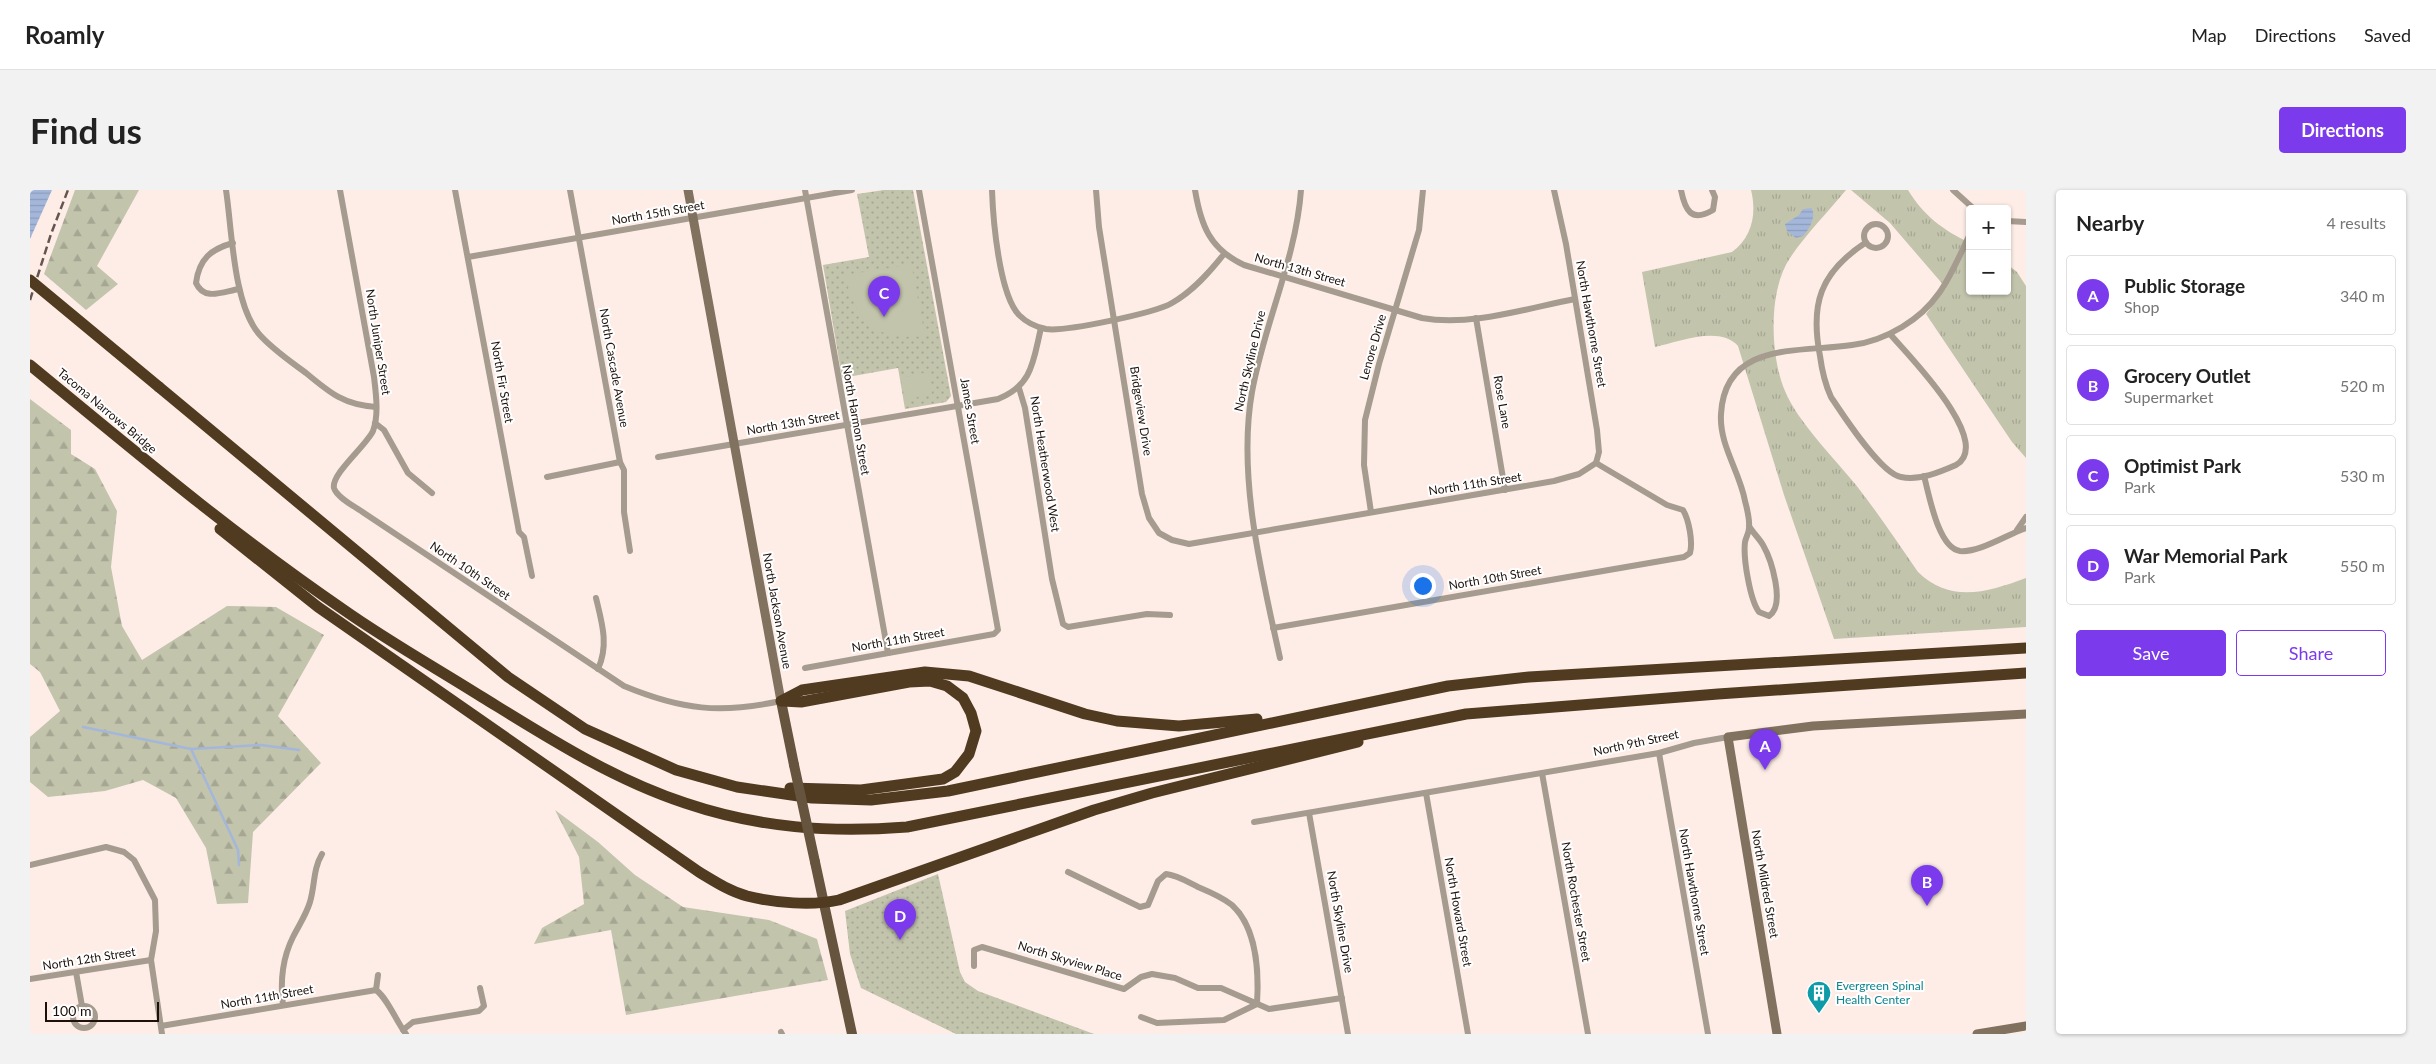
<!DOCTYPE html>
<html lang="en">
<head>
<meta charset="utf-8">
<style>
  body { margin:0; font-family:Lato,sans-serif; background:#f2f2f2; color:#222 }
  .controls { position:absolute; right:15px; top:15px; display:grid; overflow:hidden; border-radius:5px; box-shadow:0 1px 4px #0004 }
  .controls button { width:45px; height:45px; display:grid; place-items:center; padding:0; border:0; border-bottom:1px solid #e0e0e0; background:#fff; color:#222; font:25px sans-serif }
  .scale { position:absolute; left:15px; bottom:12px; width:114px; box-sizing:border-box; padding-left:5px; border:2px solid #1d100b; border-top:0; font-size:14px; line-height:18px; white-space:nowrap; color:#1d100b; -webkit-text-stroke:4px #fff; paint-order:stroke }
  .you { position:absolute; left:1392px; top:395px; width:18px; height:18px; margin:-12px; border:4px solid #fff; border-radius:50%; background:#1a73e8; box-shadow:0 0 0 8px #1a73e833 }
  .badge { display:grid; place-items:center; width:32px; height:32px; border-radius:50%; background:#7c3aed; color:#fff; font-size:16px; font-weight:700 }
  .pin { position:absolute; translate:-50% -41px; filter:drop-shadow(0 1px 2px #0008) }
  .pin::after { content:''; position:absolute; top:26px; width:18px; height:15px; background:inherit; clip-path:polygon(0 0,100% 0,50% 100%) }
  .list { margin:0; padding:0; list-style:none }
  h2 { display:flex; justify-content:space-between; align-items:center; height:65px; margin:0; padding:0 20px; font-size:21px }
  h2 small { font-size:16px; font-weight:400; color:#767676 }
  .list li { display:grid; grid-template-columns:32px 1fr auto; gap:15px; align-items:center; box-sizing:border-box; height:80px; margin:0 10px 10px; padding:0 10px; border:1px solid #e0e0e0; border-radius:5px }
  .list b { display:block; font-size:19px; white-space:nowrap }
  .list p { margin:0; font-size:16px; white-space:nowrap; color:#767676 }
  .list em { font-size:16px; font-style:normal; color:#767676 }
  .actions { display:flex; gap:10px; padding:15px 20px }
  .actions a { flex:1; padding:11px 0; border:1px solid #7c3aed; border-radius:5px; text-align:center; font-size:18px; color:#7c3aed }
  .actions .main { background:#7c3aed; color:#fff }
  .map { position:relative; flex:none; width:1996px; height:844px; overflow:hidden; border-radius:5px }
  header { display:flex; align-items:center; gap:30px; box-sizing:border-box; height:70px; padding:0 25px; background:#fff; border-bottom:1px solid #e0e0e0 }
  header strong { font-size:24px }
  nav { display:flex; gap:28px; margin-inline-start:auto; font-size:18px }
  .intro { display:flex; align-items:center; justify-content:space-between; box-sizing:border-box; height:120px; padding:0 30px }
  h1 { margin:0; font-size:35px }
  .button { padding:12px 22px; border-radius:5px; background:#7c3aed; color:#fff; font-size:18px; font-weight:700 }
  main { display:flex; gap:30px; padding:0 30px }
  aside { flex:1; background:#fff; border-radius:5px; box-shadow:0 1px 4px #0004 }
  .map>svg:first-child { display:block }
</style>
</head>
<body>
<header>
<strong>Roamly</strong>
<nav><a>Map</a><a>Directions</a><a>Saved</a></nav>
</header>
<div class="intro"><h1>Find us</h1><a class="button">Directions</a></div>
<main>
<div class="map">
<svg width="1996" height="844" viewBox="0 0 1996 844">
  <defs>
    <pattern id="grass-tufts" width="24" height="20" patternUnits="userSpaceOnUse" patternTransform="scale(1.25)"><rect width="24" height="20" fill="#c2c4ac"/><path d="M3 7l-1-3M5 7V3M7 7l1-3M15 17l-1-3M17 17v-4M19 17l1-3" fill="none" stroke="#a6a793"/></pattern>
    <pattern id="forest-firs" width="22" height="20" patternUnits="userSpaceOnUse" patternTransform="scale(1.25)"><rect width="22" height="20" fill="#c2c4ac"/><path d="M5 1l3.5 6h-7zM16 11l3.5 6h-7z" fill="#a6a793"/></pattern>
    <pattern id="park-dots" width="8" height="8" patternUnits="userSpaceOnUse" patternTransform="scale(1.25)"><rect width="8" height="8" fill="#c2c4ac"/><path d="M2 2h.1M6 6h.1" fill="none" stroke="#a6a793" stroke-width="1.8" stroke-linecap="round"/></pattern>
    <pattern id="water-rules" width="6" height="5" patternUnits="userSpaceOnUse" patternTransform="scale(1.25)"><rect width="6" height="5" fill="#a4b7da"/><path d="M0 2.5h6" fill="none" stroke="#8d9cba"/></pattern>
  </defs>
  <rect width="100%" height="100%" fill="#feede7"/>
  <g fill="url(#grass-tufts)">
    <path d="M1721,0h95c-18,22 -40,44 -56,68 -22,32 -20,98 -5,133 12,30 50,68 71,94 22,28 42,58 62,87 33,32 70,20 108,6v49l-192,12 -50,-144 -46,-149c-18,-21 -60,-4 -83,1l-13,-75 90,-20c20,-15 25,-38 19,-62z"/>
    <path d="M1821,0h57c16,26 35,40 62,53v48h37v-27l10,8 9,14v172l-14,-16 -86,-128 20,-26 -56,-65z"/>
  </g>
  <g fill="url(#forest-firs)">
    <path d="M45,0h64l-42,76 21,18 -32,26 -42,-36z"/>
    <path d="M0,209l41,31v24l24,15 22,42 -6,56 11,59 20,34 85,-54 49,1 48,28 -46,81 43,47 -68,69 -5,71 -31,1 -11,-56 -30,-50 -33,-18 -38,11 -57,6 -18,-15v-45l30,-26 -20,-39 -10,-8z"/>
    <path d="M525,620l43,32 37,33 48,32 86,13 48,19 11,41 -202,35 -15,-85 -77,14 8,-16 42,-24 -5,-47z"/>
  </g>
  <g fill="url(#park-dots)">
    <path d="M854,0h29l38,206 -5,6 -41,7 -7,-41 -56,10 -19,-113 46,-8 -12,-63z"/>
    <path d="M908,684l22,98 5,10 13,9 116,43h-138l-95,-46 -11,-34 -5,-43z"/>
  </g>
  <g fill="#c2c4ac">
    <path d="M878,75l4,3 13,68c-51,5 -69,-14 -80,-61z"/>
    <path d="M898,182l4,22 -27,6 -4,-22z"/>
  </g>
  <g fill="url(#water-rules)">
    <path d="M0,0h22l-22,49z"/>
    <path d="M1781,18c6,6 -1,21 -8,28l-7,2 -9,-7 -2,-7 14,-9 4,-6z"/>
  </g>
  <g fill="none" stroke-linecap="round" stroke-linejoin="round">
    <g stroke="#a4b7da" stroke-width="2.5">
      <path d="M53,537l108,22 70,-4 38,5"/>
      <path d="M161,559l47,101 1,15"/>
    </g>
    <g stroke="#a59b8e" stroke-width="6">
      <path d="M196,0c6,39 7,114 33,144 13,15 31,27 47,39 24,20 38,32 70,34"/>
      <path d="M310,0l34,187c2,17 5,38 -1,54 -7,15 -42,43 -39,57 3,10 22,19 30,25l260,173c58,24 96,28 157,15"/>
      <path d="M425,0l64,342 5,5 8,39"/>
      <path d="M540,0l50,272 4,8v42l6,39"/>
      <path d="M775,0l83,463"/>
      <path d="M962,0c1,29 7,104 27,125 7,7 17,12 27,14 19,3 109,-16 126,-26 21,-12 37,-30 52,-49"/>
      <path d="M1066,0l3,37 43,267 7,24 10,15 13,7 17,4 365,-63 25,-7 17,-11 71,42 16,5c6,10 10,32 7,43l-6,4 -411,71"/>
      <path d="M1165,0c6,36 15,59 49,75l178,53c48,9 106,-10 153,-19"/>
      <path d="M1524,0l12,54 31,186 2,22 -3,11"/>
      <path d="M1651,0c4,20 10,33 32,20l2,-13 -3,-7"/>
      <path d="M1923,0l21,19"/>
      <path d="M1977,31l19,1"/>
      <circle cx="1846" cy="46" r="12"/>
      <path d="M203,53c-22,6 -34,16 -37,40 8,18 26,9 43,6"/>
      <path d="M1835,53c-45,30 -55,61 -45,113 2,15 5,28 11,41 12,18 50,77 70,80 18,4 39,-5 55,-12 39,-23 -49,-111 -66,-131"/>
      <path d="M438,67l384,-67"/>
      <path d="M1446,128l29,172"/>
      <path d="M989,198l6,20 27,171 11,45 5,3 79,-13 23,1"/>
      <path d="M345,233l9,7 24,43 24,20"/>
      <path d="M628,267l340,-58c35,-14 35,-38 43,-71"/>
      <path d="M1894,286c5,18 14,72 36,75 19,2 48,-17 66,-23"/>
      <path d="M517,287l73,-15"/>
      <path d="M1341,322l-7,-47 1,-45 14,-56 40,-134 4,-40"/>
      <path d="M1719,336c4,7 10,12 14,19 8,14 23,60 6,71l-10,-4c-9,-12 -16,-54 -14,-70 1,-5 4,-9 4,-14 1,-9 -2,-19 -4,-27 -5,-29 -26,-56 -24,-87 4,-74 80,-61 131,-69 18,-2 35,-9 50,-18 39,-23 49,-54 68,-93"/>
      <path d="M1987,340l9,-13"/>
      <path d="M566,408c6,25 13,47 2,71"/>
      <path d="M1250,468c-18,-82 -43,-182 -28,-266 12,-68 44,-133 49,-202"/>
      <path d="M775,478l189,-34 4,-4 -79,-440"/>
      <path d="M1629,563l49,281"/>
      <path d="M1512,583l46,261"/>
      <path d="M1396,603l42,241"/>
      <path d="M1279,623l39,221"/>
      <path d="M1224,632l405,-69 35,-10 34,-6"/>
      <path d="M0,675l76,-18 18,5 10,8 21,40 1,31 -5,29 11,74"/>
      <path d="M1038,682l72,35 8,-2 10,-24 8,-7c11,1 22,8 32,13 12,5 24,10 34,18 25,23 27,68 25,99"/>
      <path d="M944,776v-16l8,-3 142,42 17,-12 11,-3 23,4 23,10h23l48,21 73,-11"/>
      <path d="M46,782l6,34"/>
      <path d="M0,789l121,-19"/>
      <path d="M346,800c12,9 20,31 30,44"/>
      <path d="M346,800l2,-15"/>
      <path d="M253,815c-3,-24 -1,-46 10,-68 6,-12 13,-22 17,-35 5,-17 3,-33 12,-48"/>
      <circle cx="54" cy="827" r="11"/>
      <path d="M1111,827l16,6 67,-3 33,-16"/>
      <path d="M131,836l215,-36"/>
      <path d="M373,840l10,-8 66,-11 5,-5 -4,-18"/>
      <path d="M751,842l1,2"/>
    </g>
    <g stroke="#81715f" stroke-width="9">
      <path d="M658,0l93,511"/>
      <path d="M1747,844l-49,-297 85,-11 213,-12"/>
      <path d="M1947,844l49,-8"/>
    </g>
    <g stroke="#66543e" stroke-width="10">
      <path d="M751,511l13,64"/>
      <path d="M785,672l37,172"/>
    </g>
    <g stroke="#503b21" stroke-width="11">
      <path d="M0,175c102,84 204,170 314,245 44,31 92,58 138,87 65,40 130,82 203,106 74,25 145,30 222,24l559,-113 252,-20 308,-21"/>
      <path d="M129,197l349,290 77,52 91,41 61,17 75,11 59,2 77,-9 500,-105 81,-9 497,-29"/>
      <path d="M190,339l98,78 381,265c15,9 30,19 48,24 28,7 65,10 92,4l255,-90 58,-17 206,-51"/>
      <path d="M751,511l21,-11 123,-18 44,4 116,38 32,7 62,5 78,-7"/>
      <path d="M753,511l18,1 108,-20 21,-1 17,5 16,12 8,15 5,18 -7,23 -14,18 -12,7 -82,11 -71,-2"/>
    </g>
    <path stroke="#645550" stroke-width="2.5" stroke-dasharray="8 4" stroke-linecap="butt" d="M0,110l21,-66 17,-44"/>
    <path stroke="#66543e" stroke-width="10" d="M764,575l21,97"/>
    <path stroke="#503b21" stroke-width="11" d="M0,90l129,107"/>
  </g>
  <defs>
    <symbol id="building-pin" viewBox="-11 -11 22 30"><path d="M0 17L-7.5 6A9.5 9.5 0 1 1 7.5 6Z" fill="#0f9aa8" stroke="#fff"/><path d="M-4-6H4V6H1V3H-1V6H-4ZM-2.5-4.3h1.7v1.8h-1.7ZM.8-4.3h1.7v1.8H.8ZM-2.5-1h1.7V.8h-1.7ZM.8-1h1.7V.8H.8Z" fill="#fff"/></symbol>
  </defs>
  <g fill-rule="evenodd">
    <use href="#building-pin" x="1775" y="789" width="28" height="38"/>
  </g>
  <g text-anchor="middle" stroke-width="4" stroke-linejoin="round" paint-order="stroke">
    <g font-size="12" fill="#1d100b" stroke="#fff">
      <text transform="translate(628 23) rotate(-10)" y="4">North 15th Street</text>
      <text transform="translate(1270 80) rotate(16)" y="4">North 13th Street</text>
      <text transform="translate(1561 134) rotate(80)" y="4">North Hawthorne Street</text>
      <text transform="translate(348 152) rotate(81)" y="4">North Juniper Street</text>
      <text transform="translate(1343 157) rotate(-74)" y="4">Lenore Drive</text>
      <text transform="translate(1220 171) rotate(-77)" y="4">North Skyline Drive</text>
      <text transform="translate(584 178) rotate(80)" y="4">North Cascade Avenue</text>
      <text transform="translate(472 192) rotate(80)" y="4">North Fir Street</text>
      <text transform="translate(1472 212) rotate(80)" y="4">Rose Lane</text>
      <text transform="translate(77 221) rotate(40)" y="4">Tacoma Narrows Bridge</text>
      <text transform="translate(940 221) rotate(80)" y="4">James Street</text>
      <text transform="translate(1111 221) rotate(81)" y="4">Bridgeview Drive</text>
      <text transform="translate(826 230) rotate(80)" y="4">North Harmon Street</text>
      <text transform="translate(763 233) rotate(-10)" y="4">North 13th Street</text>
      <text transform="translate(1015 274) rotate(81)" y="4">North Heatherwood West</text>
      <text transform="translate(1445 294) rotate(-9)" y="4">North 11th Street</text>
      <text transform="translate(440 381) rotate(34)" y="4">North 10th Street</text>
      <text transform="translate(1465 388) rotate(-10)" y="4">North 10th Street</text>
      <text transform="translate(747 421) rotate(80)" y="4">North Jackson Avenue</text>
      <text transform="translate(868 450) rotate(-10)" y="4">North 11th Street</text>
      <text transform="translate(1606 553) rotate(-12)" y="4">North 9th Street</text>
      <text transform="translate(1735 694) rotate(80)" y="4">North Mildred Street</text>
      <text transform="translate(1664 702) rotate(80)" y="4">North Hawthorne Street</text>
      <text transform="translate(1546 712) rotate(80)" y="4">North Rochester Street</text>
      <text transform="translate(1428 722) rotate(80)" y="4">North Howard Street</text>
      <text transform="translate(1310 732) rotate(80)" y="4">North Skyline Drive</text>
      <text transform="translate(59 769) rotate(-9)" y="4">North 12th Street</text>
      <text transform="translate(1040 771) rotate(17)" y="4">North Skyview Place</text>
      <text transform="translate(237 807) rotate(-10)" y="4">North 11th Street</text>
    </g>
    <g font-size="12" fill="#0d838f" stroke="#fff" text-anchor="start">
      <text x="1806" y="800">Evergreen Spinal<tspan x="1806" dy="14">Health Center</tspan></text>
    </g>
  </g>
</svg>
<div class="controls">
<button>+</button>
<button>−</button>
</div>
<div class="scale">100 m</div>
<div class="you"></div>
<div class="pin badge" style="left:1735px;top:580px">A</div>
<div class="pin badge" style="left:1897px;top:716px">B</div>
<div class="pin badge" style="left:854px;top:127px">C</div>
<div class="pin badge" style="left:870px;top:750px">D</div>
</div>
<aside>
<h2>Nearby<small>4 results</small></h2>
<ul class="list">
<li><span class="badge">A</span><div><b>Public Storage</b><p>Shop</p></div><em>340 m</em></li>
<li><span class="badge">B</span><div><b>Grocery Outlet</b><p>Supermarket</p></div><em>520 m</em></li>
<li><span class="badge">C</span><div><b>Optimist Park</b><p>Park</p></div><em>530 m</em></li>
<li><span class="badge">D</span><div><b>War Memorial Park</b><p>Park</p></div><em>550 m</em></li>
</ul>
<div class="actions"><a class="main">Save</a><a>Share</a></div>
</aside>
</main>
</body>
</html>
